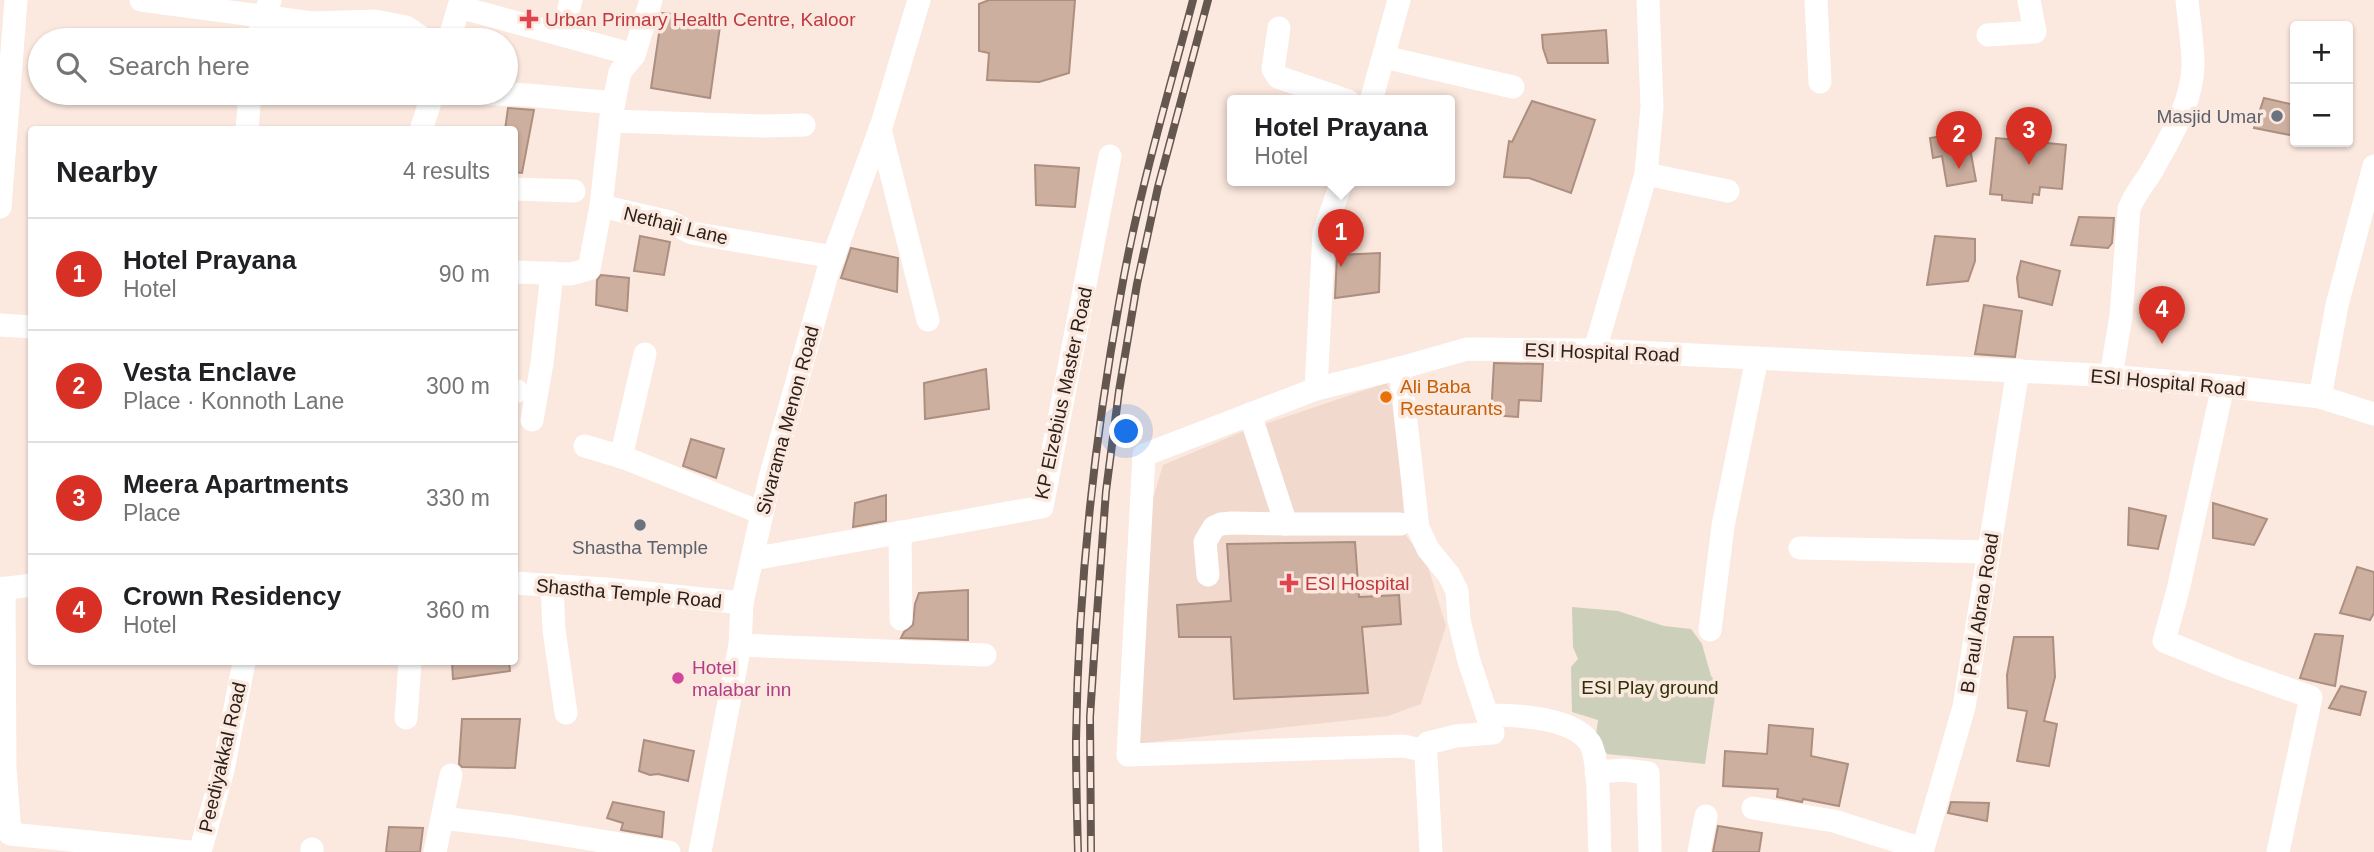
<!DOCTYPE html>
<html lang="en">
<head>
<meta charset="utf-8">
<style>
  body { margin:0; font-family:Helvetica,sans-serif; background:#f2f2f2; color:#202124 }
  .controls { position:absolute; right:21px; top:21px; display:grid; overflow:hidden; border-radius:7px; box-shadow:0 2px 5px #0004 }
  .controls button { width:63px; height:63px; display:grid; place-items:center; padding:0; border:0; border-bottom:2px solid #e0e0e0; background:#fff; color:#202124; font:35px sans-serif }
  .you { position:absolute; left:1127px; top:432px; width:24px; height:24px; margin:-18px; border:5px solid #fff; border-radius:50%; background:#1a73e8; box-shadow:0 0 0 10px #1a73e833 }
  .badge { display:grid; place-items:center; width:46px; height:46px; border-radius:50%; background:#d93025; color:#fff; font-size:23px; font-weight:700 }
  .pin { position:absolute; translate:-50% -58px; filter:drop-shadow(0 2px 4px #0008) }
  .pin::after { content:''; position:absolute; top:37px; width:24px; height:21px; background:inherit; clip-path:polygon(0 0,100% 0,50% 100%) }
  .popup { position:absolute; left:1227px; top:95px; width:228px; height:91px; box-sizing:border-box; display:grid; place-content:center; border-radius:7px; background:#fff; filter:drop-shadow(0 2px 5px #0005); font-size:23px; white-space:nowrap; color:#757577 }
  .popup b { font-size:26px; color:#202124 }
  .popup::after { content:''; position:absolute; left:50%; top:100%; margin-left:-14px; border:14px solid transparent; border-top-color:#fff }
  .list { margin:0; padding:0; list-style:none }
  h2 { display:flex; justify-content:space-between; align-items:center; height:91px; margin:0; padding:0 28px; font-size:30px }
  h2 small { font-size:23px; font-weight:400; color:#757577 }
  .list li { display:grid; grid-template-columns:46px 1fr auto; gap:21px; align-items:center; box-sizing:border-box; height:112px; padding:0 28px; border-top:2px solid #e0e0e0 }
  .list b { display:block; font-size:26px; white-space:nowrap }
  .list p { margin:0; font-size:23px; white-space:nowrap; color:#757577 }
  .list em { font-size:23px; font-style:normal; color:#757577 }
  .icon { flex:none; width:38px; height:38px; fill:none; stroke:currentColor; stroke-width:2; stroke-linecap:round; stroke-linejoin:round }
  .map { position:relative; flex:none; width:2374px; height:852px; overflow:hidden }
  .search { position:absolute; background:#fff; box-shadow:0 2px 5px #0004; left:28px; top:28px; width:490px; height:77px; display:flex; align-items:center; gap:18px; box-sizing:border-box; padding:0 24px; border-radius:38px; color:#757577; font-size:26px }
  .panel { position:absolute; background:#fff; box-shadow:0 2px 5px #0004; left:28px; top:126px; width:490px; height:539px; border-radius:7px }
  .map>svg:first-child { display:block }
</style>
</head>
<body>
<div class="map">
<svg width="2374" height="852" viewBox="0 0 2374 852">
  <rect width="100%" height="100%" fill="#fbe8de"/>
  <path fill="#f1d9ce" d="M1386,383l7,12 13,69 -4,29 4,43 20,24 20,66 -25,78 -33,12 -253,28 15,-235 13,-44 81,-34z"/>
  <path fill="#ccd0ba" d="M1572,607l46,4 46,15 27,3 11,15 9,32 6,6 -12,82 -98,-10 -11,-19 2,-15 -26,-8 -1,-45 7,-8 -5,-12z"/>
  <g fill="#cdaf9f" stroke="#ac8f80" stroke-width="2">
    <path d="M989,0h86l-6,73 -30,9 -52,-2 2,-27 -10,-2v-47z"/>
    <path d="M662,13l59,6 -11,79 -59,-10z"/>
    <path d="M1606,30l2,33h-60l-5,-15 -1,-13z"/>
    <path d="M2264,98l31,7v31l-41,-8z"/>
    <path d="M1532,101l63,19 -24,73 -42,-15 -25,-1 5,-36 3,1z"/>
    <path d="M508,108l26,2 -12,63 -8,-1v-42h-9z"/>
    <path d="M1967,132l9,49 -29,5 -5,-30 -9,2 -3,-20z"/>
    <path d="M1996,138l70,7 -4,44 -22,-2 -1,8 -6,-1 -1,9 -30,-3v-5l-12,-1z"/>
    <path d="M1035,165l44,3 -4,39 -39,-2z"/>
    <path d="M2079,217l35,1 -2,25 -4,5 -37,-3z"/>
    <path d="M640,236l30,6 -6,33 -30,-4z"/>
    <path d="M1935,236l40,3v22l-7,20 -41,4z"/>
    <path d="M851,248l47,10 -1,34 -56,-14z"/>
    <path d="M1380,253l-1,39 -44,6 2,-43z"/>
    <path d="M2021,261l39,10 -8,34 -33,-8 -2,-19z"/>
    <path d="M601,275l28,3 -2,33 -31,-6 1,-25z"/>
    <path d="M1984,305l38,6 -7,46 -40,-3z"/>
    <path d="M1494,363l49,1 -2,37 -22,-1 -1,17 -27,-2z"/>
    <path d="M986,369l3,40 -64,10 -1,-36z"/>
    <path d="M691,439l33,10 -8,29 -33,-12z"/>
    <path d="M886,495v26l-33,6 2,-24z"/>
    <path d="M2213,503l54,16 -13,26 -41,-7z"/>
    <path d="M2129,508l37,8 -8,33 -30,-4z"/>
    <path d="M1355,542l4,55 40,-2 2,29 -39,3 6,66 -134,6 -3,-62h-52l-2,-32 54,-4 -4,-57z"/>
    <path d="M2357,567l17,5v41l-4,7 -30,-7z"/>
    <path d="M968,590v50l-67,-2 3,-6 9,-7 2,-21 4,-11z"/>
    <path d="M2315,634l28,2 -8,50 -35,-8z"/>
    <path d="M2014,637h39l2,40 -11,44 13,3 -8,42 -32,-5 10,-50 -19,-3 -1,-33z"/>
    <path d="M452,662h57l1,9 -57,8z"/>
    <path d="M2341,686l25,6 -6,23 -31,-7z"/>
    <path d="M462,719h58l-5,49 -53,-1 -3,-3z"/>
    <path d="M1769,725l44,4 -2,27 37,8 -9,42 -36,-7 -1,3 -25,-5 1,-8 -55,-3 2,-35 42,3z"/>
    <path d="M644,740l50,11 -6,30 -30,-7 -8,1 -11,-4z"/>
    <path d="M613,802l51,10 -2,25 -41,-7 2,-7 -16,-5z"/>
    <path d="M1951,802l38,1 -2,18 -39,-8z"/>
    <path d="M1718,826l44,7 -3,19h-46z"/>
    <path d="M389,827l34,1 -3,24h-34z"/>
  </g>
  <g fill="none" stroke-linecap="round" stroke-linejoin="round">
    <g stroke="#fff" stroke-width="23">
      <path d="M141,0l171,23 63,-2 31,6 19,13"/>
      <path d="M1816,0l4,82"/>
      <path d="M459,7l103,28 9,-35"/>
      <path d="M1279,28l-6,41 5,8 70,24"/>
      <path d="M562,35l72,20 17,-55"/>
      <path d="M1988,35l47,-3 -6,-32"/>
      <path d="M257,40l13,-40"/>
      <path d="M449,40l12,-40"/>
      <path d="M1384,57l129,30"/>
      <path d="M469,93l59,2 86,8"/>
      <path d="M1371,101l28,-101"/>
      <path d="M611,121l151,5 42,-1"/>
      <path d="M880,129l48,191"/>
      <path d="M247,130l3,-37"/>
      <path d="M421,130l12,-37"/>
      <path d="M1646,174l82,17"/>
      <path d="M514,189l60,2"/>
      <path d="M601,206l69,16 22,11 142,24"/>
      <path d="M0,207l16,-207"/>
      <path d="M514,272l57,2 18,-5 12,-63 10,-89 9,-45 14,-17"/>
      <path d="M0,325l32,2"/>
      <path d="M1595,350l51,-176 6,-67 -4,-107"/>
      <path d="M1400,368l18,160 10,21 21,26 8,16 2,29 10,41 24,72 -37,3 -28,7"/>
      <path d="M2111,376l10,-60 8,-107c5,-15 17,-27 25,-42 17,-31 38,-64 39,-101 0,-22 -4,-45 -6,-66"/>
      <path d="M2223,386l-45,204 -14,51 68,28 79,28 -33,155"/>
      <path d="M1316,389l8,-157 18,-51"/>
      <path d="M514,391h3"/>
      <path d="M2320,397l17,-92 37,-139"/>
      <path d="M532,420l10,-57 10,-90"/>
      <path d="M585,446l40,12 137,55"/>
      <path d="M621,457l24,-103"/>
      <path d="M1286,524h114"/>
      <path d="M900,532l1,87"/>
      <path d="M1800,548l189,4"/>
      <path d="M752,559l290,-52 68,-351"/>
      <path d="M1208,575l-3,-33 9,-15 7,-3 11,-1 54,1 -36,-110"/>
      <path d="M514,583l92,6 136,14"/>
      <path d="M552,585l2,45 12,83"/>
      <path d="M4,588l1,181 5,65 180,18"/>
      <path d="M0,589l32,-4"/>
      <path d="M1710,630l13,-104 34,-168"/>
      <path d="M740,645l245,10"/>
      <path d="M1488,715c27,0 85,2 102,28 11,18 8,86 10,109"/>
      <path d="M406,718l4,-56"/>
      <path d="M1596,772l28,-2 24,3 2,79"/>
      <path d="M1753,808l81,13 88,28"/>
      <path d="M442,818l68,8 159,26"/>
      <path d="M200,852l23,-82 21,-108"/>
      <path d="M312,852v-3"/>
      <path d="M435,852l16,-77"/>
      <path d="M700,852l40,-207 2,-42 28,-125 58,-207 54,-147 37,-124"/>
      <path d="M1431,852l-5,-95 -4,-7 -19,-4 -275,9 16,-300 172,-66 84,-21 67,-19 128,1 502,25 126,11 97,11 54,17"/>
      <path d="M1699,852l7,-36"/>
      <path d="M1922,852l42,-145 54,-337"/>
    </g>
    <defs>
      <g id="rail">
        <path d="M1078,852c-1,-37 -2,-74 -2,-111 2,-145 18,-300 44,-443 17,-100 47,-199 73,-298"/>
        <path d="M1091,852l-1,-135 5,-76 11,-150 13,-100 18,-107 21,-97 50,-187"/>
      </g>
    </defs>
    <use href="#rail" stroke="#645750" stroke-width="8"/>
    <use href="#rail" stroke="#fbe8de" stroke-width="5" stroke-dasharray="16" stroke-linecap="butt"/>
  </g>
  <g fill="#e0444e" stroke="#fbe8de" stroke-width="2.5">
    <path d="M525.5 8.5h7v7h7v7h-7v7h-7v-7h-7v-7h7z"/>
    <path d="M1285.5 572.5h7v7h7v7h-7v7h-7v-7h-7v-7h7z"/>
  </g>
  <g fill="#6b7280" stroke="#fbe8de" stroke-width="2.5">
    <circle cx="2277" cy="116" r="7"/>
    <circle cx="640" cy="525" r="7"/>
  </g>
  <circle fill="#e8710a" stroke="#fbe8de" stroke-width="2.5" cx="1386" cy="397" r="7"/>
  <circle fill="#d1479c" stroke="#fbe8de" stroke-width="2.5" cx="678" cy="678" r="7"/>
  <g text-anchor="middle" stroke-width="7" stroke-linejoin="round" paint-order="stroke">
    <g font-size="19" fill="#be3a42" stroke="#fbe8de" text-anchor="start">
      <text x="545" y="26">Urban Primary Health Centre, Kaloor</text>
      <text x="1305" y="590">ESI Hospital</text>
    </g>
    <g font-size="19" fill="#5b616d" stroke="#fbe8de" text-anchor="end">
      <text x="2263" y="123">Masjid Umar</text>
      <text x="640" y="554" text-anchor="middle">Shastha Temple</text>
    </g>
    <g font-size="19" fill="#2b201a" stroke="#fbe8de">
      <text transform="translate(676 225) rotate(14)" y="7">Nethaji Lane</text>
      <text transform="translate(1602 352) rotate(2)" y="7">ESI Hospital Road</text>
      <text transform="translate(2168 382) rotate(5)" y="7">ESI Hospital Road</text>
      <text transform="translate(1063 393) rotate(-78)" y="7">KP Elzebius Master Road</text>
      <text transform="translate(787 420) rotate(-75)" y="7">Sivarama Menon Road</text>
      <text transform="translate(629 593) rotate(5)" y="7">Shastha Temple Road</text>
      <text transform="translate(1979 613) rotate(-81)" y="7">B Paul Abrao Road</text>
      <text transform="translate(222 757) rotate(-77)" y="7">Peediyakkal Road</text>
    </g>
    <g font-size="19" fill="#c56008" stroke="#fbe8de" text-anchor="start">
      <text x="1400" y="393">Ali Baba<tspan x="1400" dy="22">Restaurants</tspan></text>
    </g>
    <g font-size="19" fill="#b23c85" stroke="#fbe8de" text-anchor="start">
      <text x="692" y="674">Hotel<tspan x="692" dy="22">malabar inn</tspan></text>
    </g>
    <g font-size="19" fill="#2c3104" stroke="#fbe8de">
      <text x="1650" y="694">ESI Play ground</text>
    </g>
  </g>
</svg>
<div class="controls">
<button>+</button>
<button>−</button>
</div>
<div class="you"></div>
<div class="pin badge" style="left:1341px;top:267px">1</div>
<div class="popup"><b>Hotel Prayana</b>Hotel</div>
<div class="pin badge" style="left:1959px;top:169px">2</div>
<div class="pin badge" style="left:2029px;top:165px">3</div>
<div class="pin badge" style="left:2162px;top:344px">4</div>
<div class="search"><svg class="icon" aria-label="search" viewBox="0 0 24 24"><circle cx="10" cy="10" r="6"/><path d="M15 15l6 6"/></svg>Search here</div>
<section class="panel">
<h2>Nearby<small>4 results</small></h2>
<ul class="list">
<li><span class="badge">1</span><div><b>Hotel Prayana</b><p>Hotel</p></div><em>90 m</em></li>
<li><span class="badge">2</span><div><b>Vesta Enclave</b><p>Place · Konnoth Lane</p></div><em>300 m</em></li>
<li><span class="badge">3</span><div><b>Meera Apartments</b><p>Place</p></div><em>330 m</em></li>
<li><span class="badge">4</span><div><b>Crown Residency</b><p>Hotel</p></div><em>360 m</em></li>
</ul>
</section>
</div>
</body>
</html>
